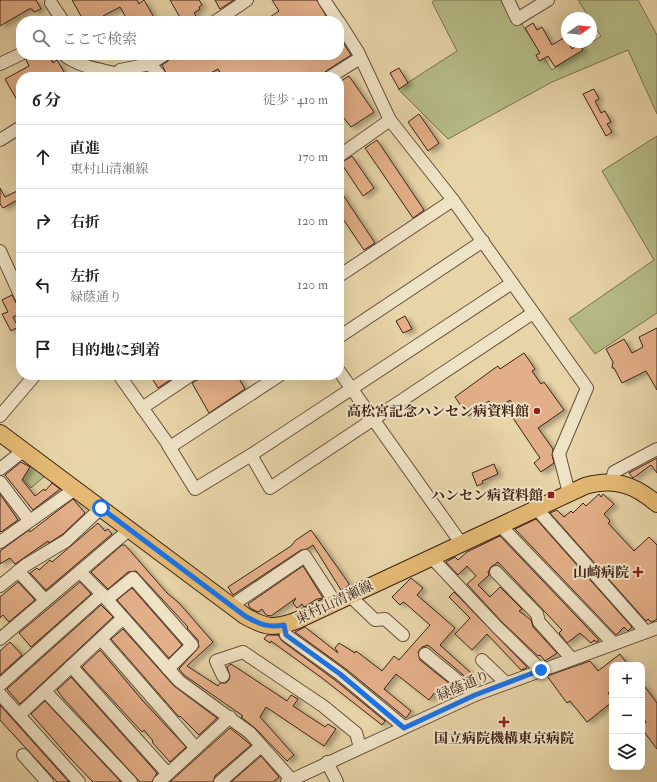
<!DOCTYPE html>
<html lang="ja">
<head>
<meta charset="utf-8">
<style>
  body { margin:0; font-family:"IM FELL Double Pica","Noto Serif JP",serif; background:#f6f6f6; color:#222 }
  .controls { position:absolute; right:12px; bottom:12px; display:grid; overflow:hidden; border-radius:8px; box-shadow:0 4px 16px #0002 }
  .controls button { width:36px; height:36px; display:grid; place-items:center; padding:0; border:0; border-bottom:1px solid #e0e0e0; background:#fff; color:#222; font:20px sans-serif }
  .compass { position:absolute; left:561px; top:12px; width:36px; height:36px; border-radius:50%; background:#fff; box-shadow:0 4px 16px #0002; rotate:76deg }
  .stop { position:absolute; width:12px; height:12px; margin:-9px; border:3px solid #1a73e8; border-radius:50%; background:#fff }
  .stop.end { background:#1a73e8; border-color:#fff; box-shadow:0 1px 4px #0008 }
  .list { margin:0; padding:0; list-style:none }
  h2 { display:flex; justify-content:space-between; align-items:center; height:52px; margin:0; padding:0 16px; font-size:17px }
  h2 small { font-size:13px; font-weight:400; color:#767676 }
  .list li { display:grid; grid-template-columns:26px 1fr auto; gap:12px; align-items:center; box-sizing:border-box; height:64px; padding:0 16px; border-top:1px solid #e0e0e0 }
  .list b { display:block; font-size:15px; white-space:nowrap }
  .list p { margin:0; font-size:13px; white-space:nowrap; color:#767676 }
  .list em { font-size:13px; font-style:normal; color:#767676 }
  .icon { flex:none; width:22px; height:22px; fill:none; stroke:currentColor; stroke-width:2; stroke-linecap:round; stroke-linejoin:round }
  .map { position:relative; flex:none; width:657px; height:782px; overflow:hidden }
  .search { position:absolute; background:#fff; box-shadow:0 4px 16px #0002; left:16px; top:16px; width:328px; height:44px; display:flex; align-items:center; gap:10px; box-sizing:border-box; padding:0 14px; border-radius:16px; color:#767676; font-size:15px }
  .panel { position:absolute; background:#fff; box-shadow:0 4px 16px #0002; left:16px; top:72px; width:328px; height:308px; border-radius:16px }
  .map>svg:first-child { display:block }
</style>
</head>
<body>
<div class="map">
<svg width="657" height="782" viewBox="0 0 657 782">
  <defs>
    <filter id="shadow"><feDropShadow dx="4.5" dy="2.5" stdDeviation="2" flood-color="#0004"/></filter>
  </defs>
  <rect width="100%" height="100%" fill="#e7d4a7"/>
  <filter id="stains"><feTurbulence type="fractalNoise" baseFrequency=".005" numOctaves="4"/><feColorMatrix values="0 0 0 0 .2 0 0 0 0 .09 0 0 0 0 .02 0 0 0 .5 -.17"/></filter>
  <radialGradient id="worn" r=".72"><stop offset=".6" stop-color="#630" stop-opacity="0"/><stop offset="1" stop-color="#630" stop-opacity=".3"/></radialGradient>
  <g fill="#b6bd87" stroke="#7a704f">
    <path d="M435,0h71l46,70 49,-34 -23,-36h60l19,35v79l-29,-64 -76,32 -104,57 -50,-50 59,-38 -25,-49z"/>
    <path d="M657,136v177l-62,41 -26,-35 85,-59 -52,-89z"/>
    <path d="M31,466l14,10 -14,12 -11,-12z"/>
  </g>
  <g fill="#e3af88" stroke="#3d2317" filter="url(#shadow)">
    <path d="M0,0h36l5,9 -7,3 -2,-3h-3l-29,17z"/>
    <path d="M72,0h65l2,4 5,-4 12,21h-28l-8,-14 -17,9 3,5h-34l9,-5z"/>
    <path d="M170,0h29l3,5 -3,2 1,2 -6,4 5,8h-17z"/>
    <path d="M215,0h19l-14,9z"/>
    <path d="M272,0h45l12,21h-65l15,-10z"/>
    <path d="M533,23l4,7 5,-3 10,18 13,-8 7,12 7,-5 4,6 -28,17 -7,-11 -9,5 -3,-6 4,-2 -15,-25z"/>
    <path d="M339,36l12,19 -25,16 -6,6h-97l-5,-8 -14,8h-36l-6,-12 6,-4 3,-6h168z"/>
    <path d="M28,55h20l5,8 4,-3 10,17h-46v30l-16,-28 24,-13 -3,-6z"/>
    <path d="M399,68l9,15 -9,6 -9,-16z"/>
    <path d="M349,76l25,36 -23,15 -12,-15v-30z"/>
    <path d="M594,89l5,10 -4,2 6,12 4,-2 6,11 -4,2 5,8 -6,4 -23,-42z"/>
    <path d="M419,114l20,29 -11,8 -20,-29z"/>
    <path d="M377,140l47,70 -11,8 -48,-70z"/>
    <path d="M352,156l22,32 -11,8 -22,-33z"/>
    <path d="M0,188l5,9 16,-8v9l-18,10 -3,-4z"/>
    <path d="M339,189l36,54 -11,7 -25,-37z"/>
    <path d="M12,295l4,8 5,1v9l-8,4 5,10 -7,4 -9,-17 6,-2 -6,-12z"/>
    <path d="M405,316l7,13 -9,4 -7,-12z"/>
    <path d="M657,328v62l-11,-19 -24,12 -8,-15h-2l1,-6 -7,-13 18,-10 8,14 11,-6 -4,-10z"/>
    <path d="M524,353l11,16 -3,2 9,13 3,-2 20,28 -26,18 15,21 -1,6 2,8 -13,9 -7,-9 6,-5 -29,-43 6,-5 -7,-10 -15,10 -6,-9 -21,15 -13,-19 40,-29 3,-2 2,3z"/>
    <path d="M150,375h17l3,5 -12,8z"/>
    <path d="M206,375h31l8,14 -36,24 -17,-30z"/>
    <path d="M657,458v15l-6,-8 -18,13 -4,-5z"/>
    <path d="M21,462l9,5 -8,13 13,16 9,-7 1,2 7,-8 8,6 -27,21 -28,-35z"/>
    <path d="M494,464l4,10 -16,7 1,2 -6,3 -5,-13z"/>
    <path d="M0,494l18,26 -17,12 -1,-1z"/>
    <path d="M599,494l2,3 2,-3 11,10 -10,10 6,7 -2,2 26,28 15,-14 8,8v74l-3,2 -3,1 -3,-3 -2,2 -96,-108 7,-3 7,7 7,-6 2,2 10,-10 3,3z"/>
    <path d="M73,499l12,14 -22,21 -14,9 -1,-2 -33,23 -5,-6 -10,6v-13l29,-21 1,2z"/>
    <path d="M536,519l96,108 -4,4 -4,-4 -8,8 -101,-106z"/>
    <path d="M98,523l7,8 3,-2 4,5 -66,56 -16,-17 7,-5 2,2 11,-10 2,2z"/>
    <path d="M311,530l34,48 4,6 -1,2 -7,4 -28,-45 -6,4 -6,1 -68,45 -5,-8 63,-41 5,-6z"/>
    <path d="M500,536l99,104 -2,2 -3,-2 -3,3 -11,-10 -13,10 -8,-10 3,-3 -64,-68 -7,5 -3,5 1,3 -11,10 12,12 10,-10 22,22 -3,2 12,9 2,7 24,26 -12,8 -5,-6 -2,1 -36,-34 -35,-38 9,-8 -9,-10 -9,9 -12,-13 9,-5 3,3 9,-8z"/>
    <path d="M122,545h3l42,48 12,10 34,39 -26,24 31,20 2,-3h6l3,-3 1,-4 -3,-9 4,-3 56,37 4,-6 7,4 -5,7 32,21 3,-3 8,5 -12,17 -58,-39 -6,10 34,38 -7,6 -32,-33 -14,-11 2,-1 -59,-41 -5,-6 20,-22 -1,-7 -11,-12 1,-1 -52,-56 -8,1 -20,17 -17,-17z"/>
    <path d="M303,566l20,32 -6,1 -13,8 -2,-3 -5,4 -4,-5 3,-5 -25,18 -5,-1 -4,-6 -4,3 -8,-4 -2,-4z"/>
    <path d="M411,578l12,10 -6,7 38,33 -15,17 31,28 -2,2 9,8 -3,2 -47,-40 -6,2 -4,5 2,8 41,33 -12,5 -11,-10 -9,12 -33,-26 -12,15 27,22 -5,7 -60,-49 -51,-37 10,-5 33,26 -3,-5 4,-5 16,10 1,-2 26,20 12,-15 5,4 31,-35 -25,-22 -2,-1 -3,3 -8,-8z"/>
    <path d="M18,582l17,18 -26,22 -6,-7 -3,3v-21z"/>
    <path d="M80,582l11,12 -60,53 -12,-14z"/>
    <path d="M132,588l50,57 -13,13 -52,-58z"/>
    <path d="M454,592l73,75 -1,1 -5,2 -34,-36 -15,16 -17,-16 15,-16 -21,-21z"/>
    <path d="M101,605l12,12 -93,87 -13,-15z"/>
    <path d="M123,629l51,57 43,32 -18,17 -19,-19 -1,1 -68,-78z"/>
    <path d="M267,635h11l4,6 53,39 50,41 -3,4 -60,-47 -51,-37 -1,2 -6,-4z"/>
    <path d="M10,642l12,13 -22,20v-24z"/>
    <path d="M100,650l42,50 44,47 -16,15 -18,-20 1,-1 -9,-11 -2,2 -60,-65z"/>
    <path d="M620,654l8,11h-16v25l-4,3 4,5v4l-25,20 -17,-21 -3,2 -20,-27 43,-15 8,10z"/>
    <path d="M71,677l86,96 -5,9h-12l-77,-84 -6,-8z"/>
    <path d="M642,683l15,20v46l-15,-20v-4l4,-3 -4,-5z"/>
    <path d="M45,701l59,63 17,18h-28l-25,-26 -37,-42z"/>
    <path d="M0,705l69,77h-12l-57,-62z"/>
    <path d="M230,728l21,17 -36,31 -2,6h-43z"/>
    <path d="M261,756l18,21 -6,5h-42z"/>
  </g>
  <g fill="none" stroke-linecap="round" stroke-linejoin="round">
    <defs>
      <g id="minor">
        <path d="M324,0l14,21"/>
        <path d="M508,0l9,19 31,-19"/>
        <path d="M51,3l12,18"/>
        <path d="M216,21l31,-21"/>
        <path d="M339,22l19,30 32,68 63,80 134,188 -28,66 10,39"/>
        <path d="M64,55c14,11 33,14 50,18"/>
        <path d="M0,64l21,-10"/>
        <path d="M150,64l11,13"/>
        <path d="M120,70l30,-6 14,-9"/>
        <path d="M330,77l30,-19"/>
        <path d="M0,140l21,-13"/>
        <path d="M339,156l51,-36"/>
        <path d="M0,251l21,46"/>
        <path d="M339,276l114,-76"/>
        <path d="M339,337l144,-96"/>
        <path d="M339,371l122,172"/>
        <path d="M119,375l51,72 110,-72"/>
        <path d="M142,408l49,-33"/>
        <path d="M0,416l35,-41"/>
        <path d="M168,445l27,44 56,-34 261,-172"/>
        <path d="M251,455l19,33 263,-175"/>
        <path d="M0,469l23,-18"/>
        <path d="M0,482l29,38"/>
        <path d="M611,482l3,-10 43,-23"/>
        <path d="M536,508l110,124"/>
        <path d="M500,525l113,118"/>
        <path d="M0,542l75,-53"/>
        <path d="M431,557l66,70 44,43"/>
        <path d="M18,571l27,29"/>
        <path d="M80,572l22,22 77,87 71,52 41,46"/>
        <path d="M496,572l41,42 2,8 33,37"/>
        <path d="M0,586l26,-21 40,-24 35,-33"/>
        <path d="M349,595l26,25 10,-1 18,16"/>
        <path d="M107,599l26,-21 59,67 -24,24"/>
        <path d="M231,606l74,-50 30,46"/>
        <path d="M284,625l2,10 54,39 64,53"/>
        <path d="M0,639l130,-110"/>
        <path d="M101,639l95,109"/>
        <path d="M425,654l50,41"/>
        <path d="M482,660l24,23"/>
        <path d="M71,666l97,108"/>
        <path d="M223,676l-7,-15 27,-9 80,54 33,27 4,14"/>
        <path d="M0,685l102,-91"/>
        <path d="M45,691l86,91"/>
        <path d="M0,694l79,88"/>
        <path d="M19,715l104,-97"/>
        <path d="M23,755l24,27"/>
        <path d="M327,762l10,20"/>
        <path d="M159,782l71,-65"/>
        <path d="M220,782l41,-36"/>
        <path d="M287,782l188,-87 182,-67"/>
      </g>
      <path id="major" d="M0,433l245,183c21,12 30,13 53,4l287,-134c29,-8 49,-2 72,18"/>
    </defs>
    <use href="#minor" stroke="#684f3b" stroke-width="14"/>
    <use href="#major" stroke="#3d2317" stroke-width="18"/>
    <use href="#minor" stroke="#efe3c6" stroke-width="12"/>
    <use href="#major" stroke="#e4ba74" stroke-width="16"/>
  </g>
  <g fill="none" stroke-linecap="round" stroke-linejoin="round">
    <path stroke="#1a73e8" stroke-width="5" d="M101,508l144,108c14,8 23,12 39,9l2,10 54,39 64,54 71,-33 66,-25"/>
  </g>
  <g fill="#8f2418" stroke="#efe3c6" stroke-width="1.5">
    <circle cx="537" cy="411" r="4"/>
    <rect x="547" y="491" width="8" height="8" rx="2"/>
    <path d="M636 566h4v4h4v4h-4v4h-4v-4h-4v-4h4z"/>
    <path d="M502 716h4v4h4v4h-4v4h-4v-4h-4v-4h4z"/>
  </g>
  <g text-anchor="middle" stroke-width="4" stroke-linejoin="round" paint-order="stroke">
    <g font-size="14" font-weight="bold" fill="#3d2317" stroke="#efe3c6" text-anchor="end">
      <text x="529" y="416">高松宮記念ハンセン病資料館</text>
      <text x="543" y="500">ハンセン病資料館</text>
      <text x="629" y="577">山崎病院</text>
      <text x="504" y="743" text-anchor="middle">国立病院機構東京病院</text>
    </g>
    <g font-size="14" fill="#3d2317" stroke="#efe3c6">
      <text transform="translate(334 602) rotate(-25)" y="5">東村山清瀬線</text>
      <text transform="translate(463 685) rotate(-23)" y="5">緑蔭通り</text>
    </g>
  </g>
  <rect width="100%" height="100%" filter="url(#stains)"/>
  <rect width="100%" height="100%" fill="url(#worn)"/>
</svg>
<div class="controls">
<button>+</button>
<button>−</button>
<button><svg class="icon" aria-label="layers" viewBox="0 0 24 24"><path d="M12 4l9 5-9 5-9-5zM3 14l9 5 9-5"/></svg></button>
</div>
<svg class="compass" viewBox="-18 -18 36 36"><path d="M0-13l5 13h-10z" fill="#e53935"/><path d="M0 13l5-13h-10z" fill="#767676"/></svg>
<div class="stop" style="left:101px;top:508px"></div>
<div class="stop end" style="left:541px;top:670px"></div>
<div class="search"><svg class="icon" aria-label="search" viewBox="0 0 24 24"><circle cx="10" cy="10" r="6"/><path d="M15 15l6 6"/></svg>ここで検索</div>
<section class="panel">
<h2>6 分<small>徒歩 · 410 m</small></h2>
<ul class="list">
<li><svg class="icon" aria-label="ahead" viewBox="0 0 24 24"><path d="M12 20V5M6 11l6-6 6 6"/></svg><div><b>直進</b><p>東村山清瀬線</p></div><em>170 m</em></li>
<li><svg class="icon" aria-label="right" viewBox="0 0 24 24"><path d="M7 20v-9h11M14 6l5 5-5 5"/></svg><div><b>右折</b></div><em>120 m</em></li>
<li><svg class="icon" aria-label="left" viewBox="0 0 24 24"><path d="M17 20v-9H6M10 6l-5 5 5 5"/></svg><div><b>左折</b><p>緑蔭通り</p></div><em>120 m</em></li>
<li><svg class="icon" aria-label="arrive" viewBox="0 0 24 24"><path d="M6 21V4h12l-3 4 3 4H6"/></svg><div><b>目的地に到着</b></div></li>
</ul>
</section>
</div>
</body>
</html>
